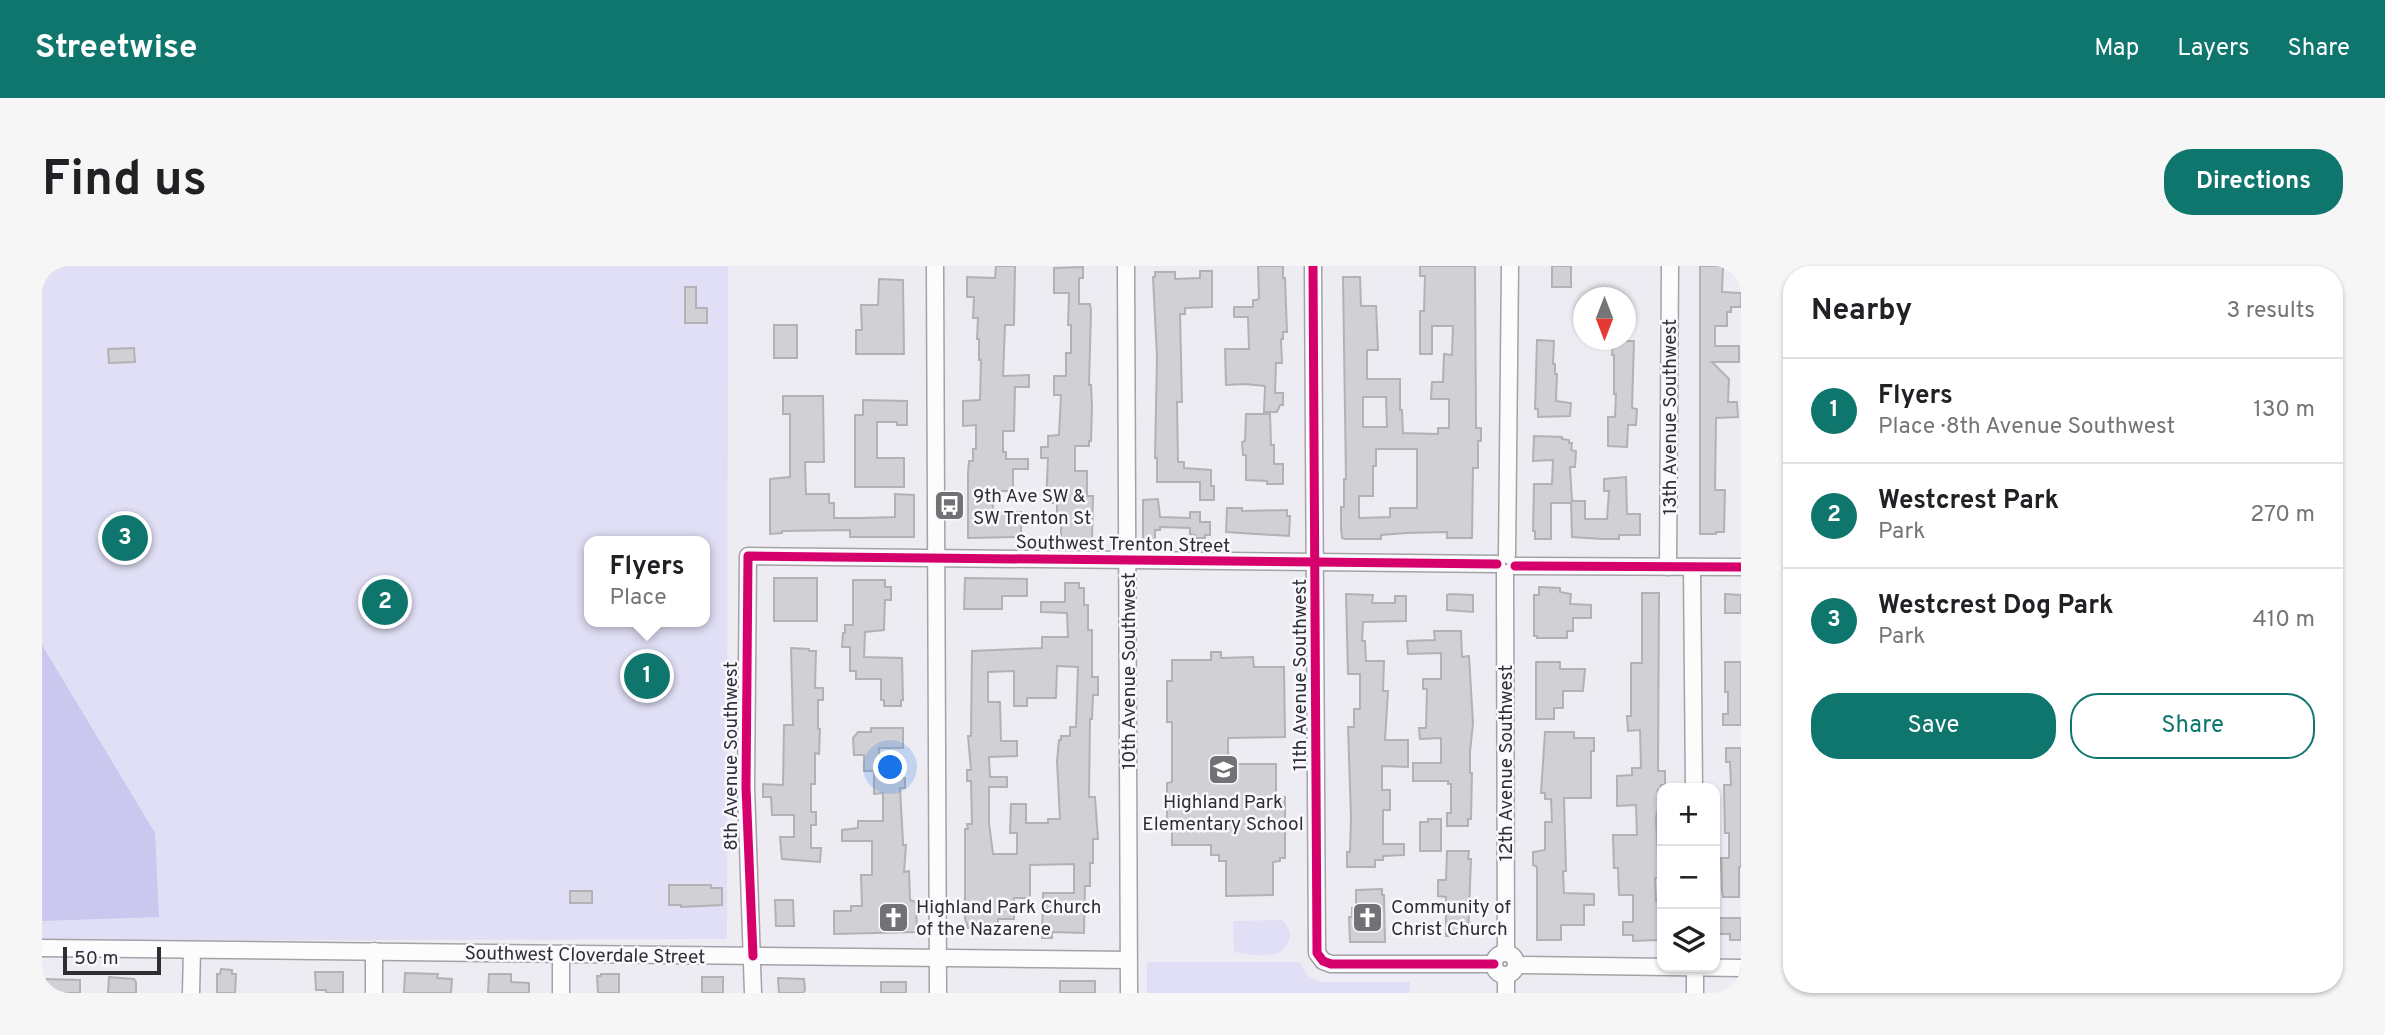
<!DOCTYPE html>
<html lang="en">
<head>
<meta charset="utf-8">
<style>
  body { margin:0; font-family:Overpass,sans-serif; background:#f6f6f6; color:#202124 }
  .controls { position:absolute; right:21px; bottom:21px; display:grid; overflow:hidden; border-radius:14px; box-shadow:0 2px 5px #0004 }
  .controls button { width:63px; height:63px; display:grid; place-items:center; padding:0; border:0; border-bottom:2px solid #e0e0e0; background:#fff; color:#202124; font:35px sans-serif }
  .compass { position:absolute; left:1531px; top:21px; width:63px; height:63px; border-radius:50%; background:#fff; box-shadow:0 2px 5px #0004; rotate:180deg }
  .scale { position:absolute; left:21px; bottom:18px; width:98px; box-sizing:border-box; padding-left:7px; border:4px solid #2f2f33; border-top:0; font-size:19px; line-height:24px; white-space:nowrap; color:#2f2f33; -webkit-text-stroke:5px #f8f8fe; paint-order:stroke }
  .you { position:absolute; left:849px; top:502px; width:24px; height:24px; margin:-18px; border:5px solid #fff; border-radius:50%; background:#1a73e8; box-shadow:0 0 0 10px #1a73e833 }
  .badge { display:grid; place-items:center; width:46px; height:46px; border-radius:50%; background:#0f766e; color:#fff; font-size:23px; font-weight:700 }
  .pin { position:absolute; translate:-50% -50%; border:4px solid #fff; box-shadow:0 2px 7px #0006 }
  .popup { position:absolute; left:542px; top:270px; width:126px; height:91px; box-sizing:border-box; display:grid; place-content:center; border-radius:14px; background:#fff; filter:drop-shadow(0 2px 5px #0005); font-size:23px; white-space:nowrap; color:#757577 }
  .popup b { font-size:26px; color:#202124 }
  .popup::after { content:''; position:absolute; left:50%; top:100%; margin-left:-14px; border:14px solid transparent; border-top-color:#fff }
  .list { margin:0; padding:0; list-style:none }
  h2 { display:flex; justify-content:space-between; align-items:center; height:91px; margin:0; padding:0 28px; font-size:30px }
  h2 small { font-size:23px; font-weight:400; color:#757577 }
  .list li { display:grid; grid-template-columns:46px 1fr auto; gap:21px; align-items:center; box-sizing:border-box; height:105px; padding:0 28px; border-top:2px solid #e0e0e0 }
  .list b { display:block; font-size:26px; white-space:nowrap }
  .list p { margin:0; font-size:23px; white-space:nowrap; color:#757577 }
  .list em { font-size:23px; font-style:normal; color:#757577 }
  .actions { display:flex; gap:14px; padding:21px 28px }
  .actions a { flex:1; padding:16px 0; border:2px solid #0f766e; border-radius:28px; text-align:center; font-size:24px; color:#0f766e }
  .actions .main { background:#0f766e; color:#fff }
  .icon { flex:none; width:38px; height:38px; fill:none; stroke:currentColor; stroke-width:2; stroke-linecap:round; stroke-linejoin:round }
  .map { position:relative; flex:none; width:1699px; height:727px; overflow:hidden; border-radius:28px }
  header { display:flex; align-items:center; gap:42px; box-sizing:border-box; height:98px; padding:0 35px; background:#0f766e; color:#fff }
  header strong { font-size:33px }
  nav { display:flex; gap:38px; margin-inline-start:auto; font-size:24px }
  .intro { display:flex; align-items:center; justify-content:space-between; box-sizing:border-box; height:168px; padding:0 42px }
  h1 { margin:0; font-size:49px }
  .button { padding:18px 32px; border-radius:28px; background:#0f766e; color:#fff; font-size:24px; font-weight:700 }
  main { display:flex; gap:42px; padding:0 42px }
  aside { flex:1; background:#fff; border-radius:28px; box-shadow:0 2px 5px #0004 }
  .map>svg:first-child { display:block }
</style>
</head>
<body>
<header>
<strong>Streetwise</strong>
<nav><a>Map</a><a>Layers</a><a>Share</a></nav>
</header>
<div class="intro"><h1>Find us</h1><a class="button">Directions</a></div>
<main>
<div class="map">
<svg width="1699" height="727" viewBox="0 0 1699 727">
  <rect width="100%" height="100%" fill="#edecf2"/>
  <g fill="#e1dff6" fill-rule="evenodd">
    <path d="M0,0h686l-1,673 -685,2zM547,275h116v81h-116z"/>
    <path d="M1240,654c5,6 10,11 7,20 -5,22 -39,15 -55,12l-1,-31z"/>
    <path d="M1105,696h153c4,11 9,16 20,20h90v11h-263z"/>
  </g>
  <path fill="#cbc7ee" d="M0,379l113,188 4,84 -117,4z"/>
  <g fill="#d0d0d5" stroke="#b2b2b6" stroke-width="2" fill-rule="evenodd">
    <path d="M954,0h19l-1,59h-9l-2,51 26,-1v12h-14l-1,44h-11v21h3v7h22v10h-15v22h-20v21h28v25l-53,1v-65l1,-12h4v-12h3v-24l-13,1v-25l17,-1 1,-40h-2v-21h-2l1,-21h-5l1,-21h-7v-20l28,1z"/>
    <path d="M1216,0h25v12h2l2,54h-4v7h-2l1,24h-6l-1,30h8v12h-3l-3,7h-13l1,-26 -20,-2 -19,1 -1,-36h24l-1,-32h-14v-10h19v-7h4l2,-2z"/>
    <path d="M1378,0h55l1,162h5v13h-3v27h-5l-1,70h-25v-6l-40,1 -26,2v4h-36l-3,-1 -1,-10v-21h3v-28h2l-3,-202h17l1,29h15l2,44h-11v29h33v31h2l1,23 35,1v-6h11v-29h-18l1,-17h11l1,-28 8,1 1,-29h-21v28h-12v-43h4l1,-35h-5zM1321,131h23l1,30h-24zM1334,183h41v59h-27v9l-31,1v-22h14v-30h3z"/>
    <rect x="1510" y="0" width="19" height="21"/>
    <path d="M1658,0h23l-1,26 19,1v14h-10v5h-4v14h-12v20h24v16h-27l17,17 -1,23h9l1,15 -22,1 -1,72h10l-1,42h-8v2h-16z"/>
    <path d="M1041,1v11h-4v26h11l1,7 -2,74h2l1,22 -1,34h-2v5h-14v25h12v25h6l-1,45 -31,-1v-22h-4v-15h-11l2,-45h-7v-11h7v-11l11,-1 2,-40h-7v-19h12v-23h5v-28h-3l1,-32h-15v-25z"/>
    <path d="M1158,5h12v36l-27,1v6h-5l2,88h-5l1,60h6v6l27,2v16h3v14h-14v-18h-43v-24h-2l2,-101 -4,-80h2v-5h20v7l25,-1z"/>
    <path d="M837,13l24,1 1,74h-48v-24h6l-1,-25h17z"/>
    <path d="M643,21h11v21h11v15h-22z"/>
    <rect x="732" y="59" width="23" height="33"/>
    <path d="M1495,74l17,1 -1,23h2v10h2l-1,27 15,2 -1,13 -32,1v-8h-3z"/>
    <path d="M1574,75h18l-2,67 5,1 -1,16h-8l-1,22 -19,-1v-29h7l1,-23h-2v-39h-2l1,-13z"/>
    <path d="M92,82l1,14 -26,1 -1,-14z"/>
    <path d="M741,130h40l1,66h-19l1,32h23v9h5v15h27l34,-1v-23l19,1v42h-64v-7l-68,1v2l-12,1v-55l20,-2v-63h-7z"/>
    <path d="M821,134l44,1v24h-10v-3h-20v36h27v29h-49v-72h8z"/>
    <path d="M1204,148h24l1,31h3v19h9v20h-16v-3l-21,-1v-25h-3l-1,-13 3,-1z"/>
    <path d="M1492,170l28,1v2l7,1v3h3l-1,7 5,1 -1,16h-5l2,34h13v18h22l2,-28h-5v-12l22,-2 1,37h13v21h-21v4h-16l-31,-2 -1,-34h-20v36h-16v-8h-2l1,-47h18l1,-24 -20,1z"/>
    <path d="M1116,233l2,18 30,1v-6h10v10h10v13h-5v3h-10v-3l-5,-1v-6l-30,-1v3h-5v11h-12v-41z"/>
    <path d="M1185,242h15v3l45,-1v6h3l-1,20 -63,-4z"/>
    <rect x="732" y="312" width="43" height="43"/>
    <path d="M923,312l62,1v17h-25v13h-38z"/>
    <path d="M811,314h32v7h6v13h-6l-1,30 -19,2 -1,25 38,1 1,42h-2v6h-17v-6h-3v-21h-25v-8h-6v-24h-8l1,-14h2v-8h8z"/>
    <path d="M1023,317h14v5h5v17h4v25h4v47h6v18h-5l-1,24h-2l-1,78h6l3,42h-5v24h-3v23h-5l-1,47 -32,-1v6h-10l1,-45h31v-29l-44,1v33h-16v21h-16v9h-30l-3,-10v-89h3l-1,-5h5l-1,-43h-4v-11h4l-3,-34h3l1,-85 70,-3v-11h26l-1,-24 -26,-1v-10h24zM1015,400l21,1 -2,60h-6v9h-9v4h-2l-2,21 3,58h-12v4h-22v-19h-15l-1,29h7v21h-24l-4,-31v-36h18v-10h-17l-1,-20 28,-1v-15h-16l-1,-39h-12v-30l26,-1v35h13v-8h29z"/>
    <path d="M1497,321l21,1v4l11,2 -1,10 21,1v13h-18v13h-6v7h-30v-2h-3v-41h5z"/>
    <path d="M1600,327h17l-1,178h7v14h-4v5h-3v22h-1l-1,7 3,51 -1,8h-3l1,23h2v39l-25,1v-6h-10v-13h10v-27h-14l-1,-27h-4l-1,-33h24l-1,-30 -19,1v-30l15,-1v-7h9l-1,-38 -12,1 -1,-15h4v-53h11z"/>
    <path d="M1304,328l27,1 -1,8h23v-7h11v25l-43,1 -1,19h3l1,20h18l-1,30h5l-3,49h23v27l-26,-1v24h8v20h-7v34h21v11l-21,1v4h-8v7h-28v-15h3l1,-35 -3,-90h6v-18h6v-35h-12z"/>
    <path d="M1408,328l23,1v17l-26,-2v-15z"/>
    <path d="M1683,328l16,1v18h-16z"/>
    <path d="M1392,365h27l1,26 7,-1 4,67 -3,29v21h2l-1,46h-3v7h-21v-13h4v-29h-3v-3h-35v-18h28v-25l-21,1 -1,-11h7l1,-39h-4v-10h18v-26l-33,1 -1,-13 28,-1z"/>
    <path d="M749,382l18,1v2h7l-1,37h8v12h-5v29h2l-1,25 -4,-1v31h-4v28h5v13h-5v23h10l-1,14 -38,-3 -2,-22h14v-22h-22l-1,-18h-8v-13l20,1 1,-60h9z"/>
    <path d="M1169,386h10v6l32,-1 1,10h30l1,70 -57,1v26h48v33h9v61h-5v3l-7,1v33l-47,1v-35h-7v-6h-8v-10h-39v-21h-5v-41l5,-1v-60h-5v-41h5v-21h39z"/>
    <path d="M1494,396h24v7h25l-2,22h-20v17h-9v11h-18z"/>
    <path d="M1683,396h16v63h-18v-11h5v-22h-3z"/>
    <path d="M829,462h32v20h-24v23h-15v-16h-10l-1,-17 5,-6h13z"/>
    <path d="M1503,466h29v6h20v13h-3v47h-27l2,73h-3l1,22 30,1v11h-10v20h-23v15h-24v-73l-4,-2v-13l12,-2v-28h7l-1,-23h-6v-6h-4z"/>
    <path d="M1684,482h15v119h-2v30h-16l-1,-6 -1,-33h8v-25h-4l-1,-48h7l-1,-23h-4z"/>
    <path d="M832,507l27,1v4h4v10h-5l3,54v3h3l-2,27 5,-1 1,29 6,2 1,30 -83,2v-23h17v-5h11l-1,-31h11v-34h-30v-11l16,-2v-7h25v-28l-9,1z"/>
    <path d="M1386,553h13v32h-21v-29h8z"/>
    <path d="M1405,585h22l-1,8h3l-3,77h-22v-39l-8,-1v-16h8z"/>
    <path d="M627,619h42v3h11v17l-41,2v-2h-12z"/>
    <path d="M1340,623v6h2l1,47h-35l-1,-25h3v-9h4v-18z"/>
    <rect x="528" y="625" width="22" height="12"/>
    <path d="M733,634h18l1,26h-18z"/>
    <path d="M1676,652h23v22h-11v-6h-12z"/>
    <path d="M179,703l11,1v4h4l-1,19h-18v-19h3z"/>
    <path d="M273,706h28v21h-17v-3h-10z"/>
    <path d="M363,707l33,1 -1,4 15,1 -1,14h-47z"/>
    <path d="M447,708h22v8l18,1v10h-41z"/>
    <path d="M559,708h18v19h-21l-1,-17h4z"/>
    <path d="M67,711l25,2 2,3v11h-28z"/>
    <rect x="660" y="711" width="21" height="16"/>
    <path d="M736,712l26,1 1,11 -2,3h-24z"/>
    <path d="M0,713l38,1v13h-38z"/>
    <rect x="1018" y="715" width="35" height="12"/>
    <rect x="839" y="716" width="25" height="11"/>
  </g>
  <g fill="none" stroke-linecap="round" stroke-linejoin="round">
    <defs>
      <g id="minor">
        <path d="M893,0l3,727"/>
        <path d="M1084,0l3,727"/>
        <path d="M1271,0l4,687 6,8 8,3h163"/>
        <path d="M1465,289l3,-289"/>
        <path d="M1473,300l226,1"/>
        <path d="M1626,301l2,-301"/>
        <path d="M1650,301l2,221"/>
        <path d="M1463,307l1,380"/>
        <path d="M0,682l1086,12"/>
        <path d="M332,685v42"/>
        <circle cx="1463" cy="698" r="11"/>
        <path d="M519,688v39"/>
        <path d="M1474,699l225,3"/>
        <path d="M1464,709v18"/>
        <path d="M149,727l1,-43"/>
        <path d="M711,727l-7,-206 2,-231 749,8"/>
        <path d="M1653,727v-26"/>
      </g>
    </defs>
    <use href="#minor" stroke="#a3a2a7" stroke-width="19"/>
    <use href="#minor" stroke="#fcfcfd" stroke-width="16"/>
    <defs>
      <g id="cycleway">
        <path d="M1271,0l4,687 6,8 8,3h163"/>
        <path d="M1473,300l226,1"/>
        <path d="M711,690l-7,-169 2,-231 749,8"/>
      </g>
    </defs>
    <use href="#cycleway" stroke="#f8f8fe" stroke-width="13"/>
    <use href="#cycleway" stroke="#d6006c" stroke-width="9"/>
  </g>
  <defs>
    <symbol id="bus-square" viewBox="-11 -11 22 22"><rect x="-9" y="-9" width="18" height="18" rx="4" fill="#727176" stroke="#f8f8fe"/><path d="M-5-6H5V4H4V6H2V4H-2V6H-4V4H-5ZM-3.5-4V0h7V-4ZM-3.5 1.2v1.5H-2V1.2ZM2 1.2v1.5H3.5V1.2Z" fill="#fff"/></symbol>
    <symbol id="school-square" viewBox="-11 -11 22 22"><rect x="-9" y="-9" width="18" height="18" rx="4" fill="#727176" stroke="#f8f8fe"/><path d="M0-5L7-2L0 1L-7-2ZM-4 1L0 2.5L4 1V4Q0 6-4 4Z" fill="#fff"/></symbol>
    <symbol id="church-square" viewBox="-11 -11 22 22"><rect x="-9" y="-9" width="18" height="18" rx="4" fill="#727176" stroke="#f8f8fe"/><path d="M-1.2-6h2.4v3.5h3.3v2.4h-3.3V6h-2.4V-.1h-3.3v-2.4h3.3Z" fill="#fff"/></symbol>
  </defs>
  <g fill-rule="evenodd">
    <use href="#bus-square" x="890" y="222" width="35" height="35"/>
    <use href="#school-square" x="1164" y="486" width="35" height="35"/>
    <use href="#church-square" x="834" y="634" width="35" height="35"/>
    <use href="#church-square" x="1308" y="634" width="35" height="35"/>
  </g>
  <g text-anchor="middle" stroke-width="5" stroke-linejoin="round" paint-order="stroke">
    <g font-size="19" fill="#2f2f33" stroke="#f8f8fe">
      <text transform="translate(1627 151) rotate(-90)" y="7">13th Avenue Southwest</text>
      <text transform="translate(1081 277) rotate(1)" y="7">Southwest Trenton Street</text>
      <text transform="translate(1086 405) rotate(-90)" y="7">10th Avenue Southwest</text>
      <text transform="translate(1257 409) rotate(-90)" y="7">11th Avenue Southwest</text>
      <text transform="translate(688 490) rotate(-90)" y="7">8th Avenue Southwest</text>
      <text transform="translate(1463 497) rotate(-90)" y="7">12th Avenue Southwest</text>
      <text transform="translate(543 688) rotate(1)" y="7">Southwest Cloverdale Street</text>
    </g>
    <g font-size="19" fill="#2f2f33" stroke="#f8f8fe" text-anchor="start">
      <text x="931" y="236">9th Ave SW &amp;<tspan x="931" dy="22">SW Trenton St</tspan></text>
      <text x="1181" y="542" text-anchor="middle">Highland Park<tspan x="1181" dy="22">Elementary School</tspan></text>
      <text x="874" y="647">Highland Park Church<tspan x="874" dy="22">of the Nazarene</tspan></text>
      <text x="1349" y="647">Community of<tspan x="1349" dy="22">Christ Church</tspan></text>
    </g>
  </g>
</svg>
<div class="controls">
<button>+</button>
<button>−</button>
<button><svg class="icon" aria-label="layers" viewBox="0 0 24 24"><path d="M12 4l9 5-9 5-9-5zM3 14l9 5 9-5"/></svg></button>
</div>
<svg class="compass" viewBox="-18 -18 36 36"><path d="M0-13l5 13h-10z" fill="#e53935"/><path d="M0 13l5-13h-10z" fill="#757577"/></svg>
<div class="scale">50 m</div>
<div class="you"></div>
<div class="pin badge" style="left:605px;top:410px">1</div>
<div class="popup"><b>Flyers</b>Place</div>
<div class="pin badge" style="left:343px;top:336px">2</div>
<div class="pin badge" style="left:83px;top:272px">3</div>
</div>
<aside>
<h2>Nearby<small>3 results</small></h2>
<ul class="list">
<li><span class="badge">1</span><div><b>Flyers</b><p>Place · 8th Avenue Southwest</p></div><em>130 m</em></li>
<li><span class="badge">2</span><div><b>Westcrest Park</b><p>Park</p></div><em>270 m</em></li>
<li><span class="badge">3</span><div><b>Westcrest Dog Park</b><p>Park</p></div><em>410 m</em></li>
</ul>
<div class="actions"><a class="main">Save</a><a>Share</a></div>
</aside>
</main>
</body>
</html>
